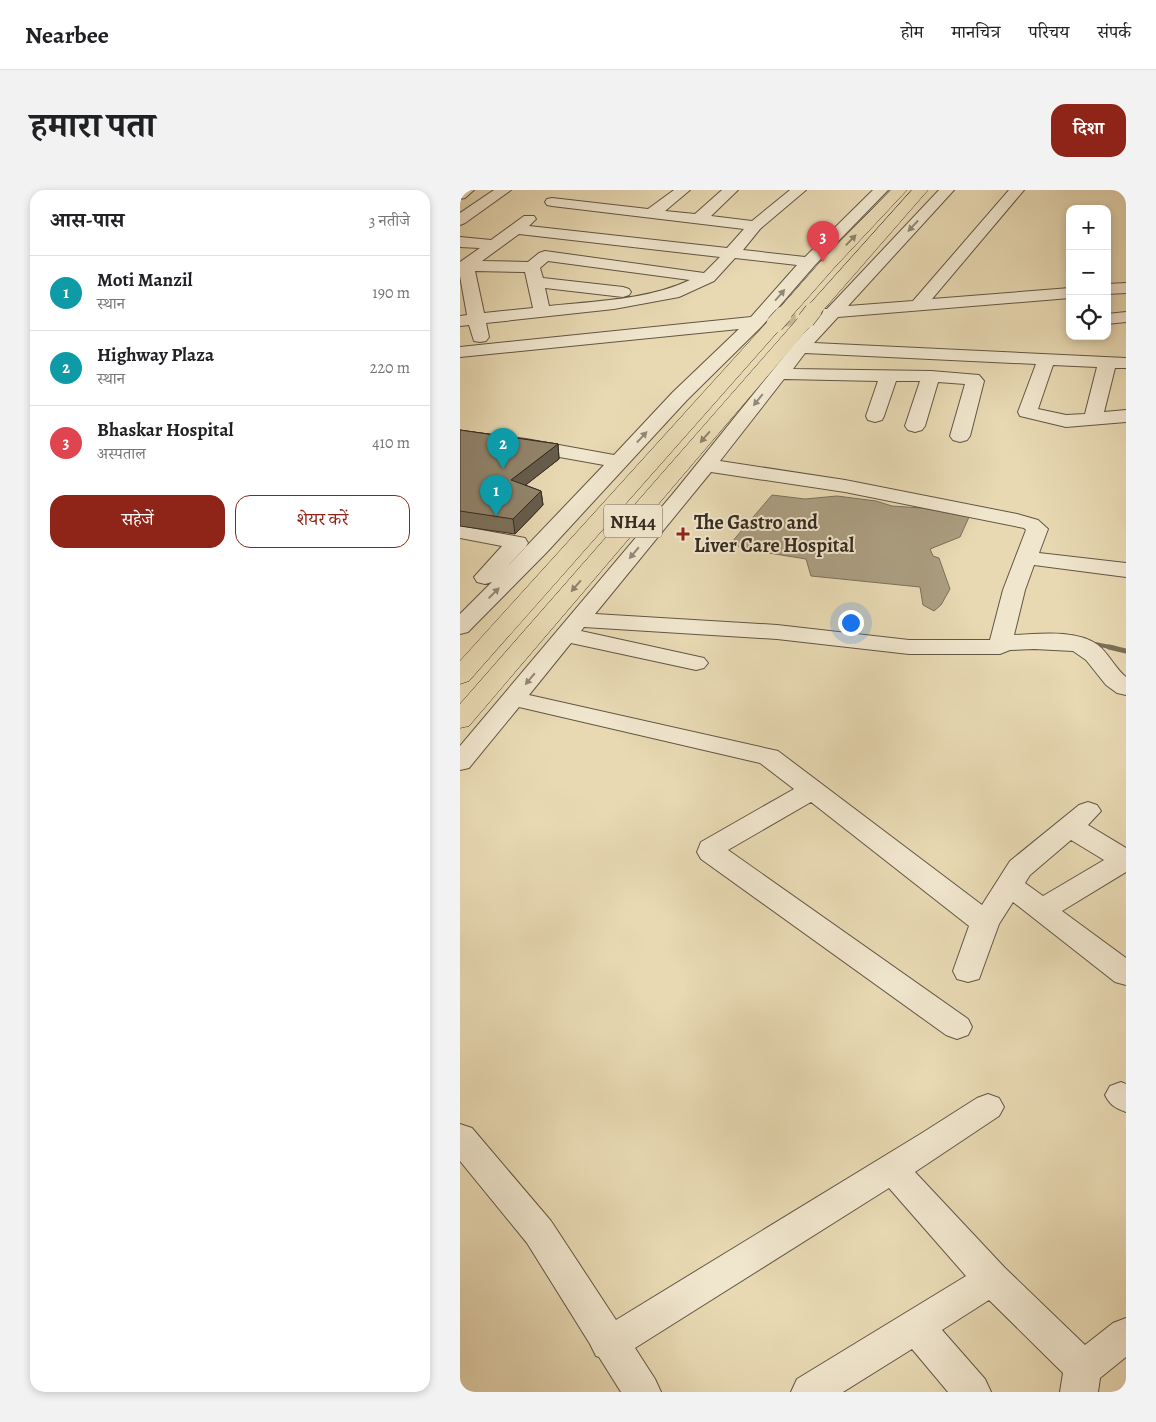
<!DOCTYPE html>
<html lang="hi">
<head>
<meta charset="utf-8">
<style>
  body { margin:0; font-family:Alegreya,"Noto Serif Devanagari",serif; background:#f2f2f2; color:#202124 }
  .controls { position:absolute; right:15px; top:15px; display:grid; overflow:hidden; border-radius:10px; box-shadow:0 2px 8px #0003 }
  .controls button { width:45px; height:45px; display:grid; place-items:center; padding:0; border:0; border-bottom:1px solid #e0e0e0; background:#fff; color:#202124; font:25px sans-serif }
  .you { position:absolute; left:390px; top:432px; width:18px; height:18px; margin:-12px; border:4px solid #fff; border-radius:50%; background:#1a73e8; box-shadow:0 0 0 8px #1a73e833 }
  .badge { display:grid; place-items:center; width:32px; height:32px; border-radius:50%; background:#8f2418; color:#fff; font-size:16px; font-weight:700 }
  .pin { position:absolute; translate:-50% -41px; filter:drop-shadow(0 1px 2px #0008) }
  .pin::after { content:''; position:absolute; top:26px; width:18px; height:15px; background:inherit; clip-path:polygon(0 0,100% 0,50% 100%) }
  .list { margin:0; padding:0; list-style:none }
  h2 { display:flex; justify-content:space-between; align-items:center; height:65px; margin:0; padding:0 20px; font-size:21px }
  h2 small { font-size:16px; font-weight:400; color:#757577 }
  .list li { display:grid; grid-template-columns:32px 1fr auto; gap:15px; align-items:center; box-sizing:border-box; height:75px; padding:0 20px; border-top:1px solid #e0e0e0 }
  .list b { display:block; font-size:19px; white-space:nowrap }
  .list p { margin:0; font-size:16px; white-space:nowrap; color:#757577 }
  .list em { font-size:16px; font-style:normal; color:#757577 }
  .actions { display:flex; gap:10px; padding:15px 20px }
  .actions a { flex:1; padding:11px 0; border:1px solid #8f2418; border-radius:15px; text-align:center; font-size:18px; color:#8f2418 }
  .actions .main { background:#8f2418; color:#fff }
  .icon { flex:none; width:28px; height:28px; fill:none; stroke:currentColor; stroke-width:2; stroke-linecap:round; stroke-linejoin:round }
  .map { position:relative; flex:none; width:666px; height:1202px; overflow:hidden; border-radius:15px }
  header { display:flex; align-items:center; gap:30px; box-sizing:border-box; height:70px; padding:0 25px; background:#fff; border-bottom:1px solid #e0e0e0 }
  header strong { font-size:24px }
  nav { display:flex; gap:28px; margin-inline-start:auto; font-size:18px }
  .intro { display:flex; align-items:center; justify-content:space-between; box-sizing:border-box; height:120px; padding:0 30px }
  h1 { margin:0; font-size:35px }
  .button { padding:12px 22px; border-radius:15px; background:#8f2418; color:#fff; font-size:18px; font-weight:700 }
  main { display:flex; gap:30px; padding:0 30px }
  aside { flex:1; background:#fff; border-radius:15px; box-shadow:0 2px 8px #0003 }
  .map>svg:first-child { display:block }
</style>
</head>
<body>
<header>
<strong>Nearbee</strong>
<nav><a>होम</a><a>मानचित्र</a><a>परिचय</a><a>संपर्क</a></nav>
</header>
<div class="intro"><h1>हमारा पता</h1><a class="button">दिशा</a></div>
<main>
<aside>
<h2>आस-पास<small>3 नतीजे</small></h2>
<ul class="list">
<li><span class="badge" style="background:#0f9aa8">1</span><div><b>Moti Manzil</b><p>स्थान</p></div><em>190 m</em></li>
<li><span class="badge" style="background:#0f9aa8">2</span><div><b>Highway Plaza</b><p>स्थान</p></div><em>220 m</em></li>
<li><span class="badge" style="background:#e0444e">3</span><div><b>Bhaskar Hospital</b><p>अस्पताल</p></div><em>410 m</em></li>
</ul>
<div class="actions"><a class="main">सहेजें</a><a>शेयर करें</a></div>
</aside>
<div class="map">
<svg width="666" height="1202" viewBox="0 0 666 1202">
  <rect width="100%" height="100%" fill="#e8d9b3"/>
  <filter id="stains"><feTurbulence type="fractalNoise" baseFrequency=".004" numOctaves="4"/><feColorMatrix values="0 0 0 0 .2 0 0 0 0 .09 0 0 0 0 .02 0 0 0 .5 -.17"/></filter>
  <radialGradient id="worn" r=".72"><stop offset=".6" stop-color="#630" stop-opacity="0"/><stop offset="1" stop-color="#630" stop-opacity=".3"/></radialGradient>
  <path fill="#ab9e81" stroke="#7c705a" d="M312,305l33,4 32,-3 39,5 16,5 30,2 47,9 -9,20 -30,12 3,7 6,2 11,31 -9,16 -7,6 -11,-6 -3,-18 -109,-11 -5,-17 -62,-10 -13,-6z"/>
  <g fill="none" stroke-linecap="round" stroke-linejoin="round">
    <path stroke="#7c705a" stroke-width="4" d="M630,453l25,5"/>
    <path stroke="#7c705a" stroke-width="5" d="M649,457l17,4"/>
    <path stroke="#c4b696" stroke-width="16" stroke-dasharray="16 8" stroke-linecap="butt" d="M296,132l74,-9"/>
    <defs>
      <g id="minor">
        <path d="M0,0h14l-9,8 -5,1z"/>
        <path d="M34,0h17l-46,33 -5,2v-12z"/>
        <path d="M214,0h16l-25,21 30,3 27,-24h16l-27,26 41,5 38,-31h16l-46,39 -17,21 62,7 68,-67h15l-73,75 -53,61 -75,74 -140,152 -79,80 -8,2v-20l32,-32 -7,2 -8,-2 -3,-5 28,-31 -42,-8v-12l65,12 3,5 -3,5 -25,26 104,-109 -78,-14 -66,-8v-12l66,8 88,16 59,-63 66,-63 -279,28v-10l291,-30 46,-52 -62,-7 -21,23 -35,16 -65,12 -128,14 3,14 -3,4 -6,1 -6,-1 -5,-16 -9,1v-10l7,-1 -7,-39v-14l20,-14 -20,-1v-10l31,3 33,-24h10l2,3 -7,7 198,22 17,-19 -192,-23 -5,-1 -2,-3 2,-3 5,-1 96,11zM59,44l201,23 -16,16 -159,-22 -6,2 -11,9 -46,-1zM88,71l142,19c-43,20 -94,21 -141,26l-4,-18 78,9 6,-2 2,-3 -2,-3 -6,-2 -80,-9 -3,-10zM15,81l50,1 8,36 -49,5z"/>
        <path d="M479,0h15l-106,116 65,-5 96,-111h15l-92,109 138,-11v10l-232,19 -24,26 312,15v10h-11l-11,44 22,-2v12l-60,5 -46,-11 -2,-4 18,-48 -231,-11 -12,16 138,2 48,4 5,6 -14,55 -3,4 -7,2 -7,-2 -3,-4 15,-52 -27,-2 -13,44 -3,4 -7,2 -7,-2 -3,-4 15,-45h-24l-12,35 -2,4 -7,2 -7,-2 -2,-4 12,-35 -94,-2 -64,82 125,19 172,34 21,6 10,9 -9,24 87,10v14l-92,-12 -9,25 -11,45c25,-1 62,-6 84,10 11,9 17,23 28,32v18l-9,-2 -11,-8 -20,-25 -13,-9 -39,-2 -24,1 -10,4h-91l-132,-15 -193,-12 -3,4 123,27 4,5 -4,5 -8,2 -125,-27 -42,52 249,56 204,154 28,-44 69,-56 9,-3 9,3 4,6 -13,14 38,23v24l-64,39 64,47v27l-11,-3 -102,-80 -14,22 -20,55 -11,3 -11,-3 -4,-8 16,-45 -158,-124 -83,48 240,169 4,8 -4,8 -11,4 -11,-4 -245,-176 -4,-7 4,-10 93,-53 -34,-26 -241,-56 -50,61 -9,2v-24l216,-256 118,-146 28,-30 2,-5h3zM593,175l44,2 -12,47 -19,1 -28,-6zM251,282l134,20 179,36 2,2 -23,60 -13,50h-81l-132,-15 -182,-11zM611,650l33,20 -61,36 -18,-13 5,-8z"/>
        <path d="M666,93v10l-19,1v-10z"/>
        <path d="M666,122v10l-19,2v-10z"/>
        <path d="M661,892l5,2v28c-11,-4 -16,-7 -21,-17l5,-9z"/>
        <path d="M528,904l11,4 5,9 -5,9 -84,56 90,96 80,77 28,-22 13,-5v39l-26,21 -2,14h-38l3,-19 -74,-73 -47,30 43,49 6,13h-43l-36,-43 -69,43h-52l6,-13 169,-103 -77,-88 -254,160 20,31 6,13h-40l-22,-35 -3,-1 -6,-12 -63,-101 -67,-82v-37l12,4 79,93 65,99 306,-187 55,-35z"/>
      </g>
      <g id="highway">
        <path d="M431,0h16l-73,78 -45,51 -6,1 -6,-1 -3,-4 3,-4 45,-51z"/>
        <path d="M452,0h16l-109,125 -6,1 -6,-1 -3,-4 3,-4z"/>
        <path d="M346,125l6,1 3,4 -3,4 -343,402 -9,2v-24l340,-388z"/>
        <path d="M315,129l6,1 3,4 -3,4 -312,353 -9,3v-23l309,-341z"/>
      </g>
    </defs>
    <use href="#minor" stroke="#625645" stroke-width="2"/>
    <use href="#highway" stroke="#352b20" stroke-width="1"/>
    <use href="#minor" fill="#f0e6ce" fill-rule="evenodd"/>
    <use href="#highway" fill="#e8d9b3" fill-rule="evenodd"/>
    <defs>
      <g id="highway-bridge">
        <path d="M346,130l7,-9"/>
        <path d="M315,134l8,-9"/>
      </g>
    </defs>
    <use href="#highway-bridge" stroke="#352b20" stroke-width="18" stroke-linecap="butt"/>
    <use href="#highway-bridge" stroke="#e8d9b3" stroke-width="17"/>
  </g>
  <path fill="#7e725d" stroke="#352b20" d="M0,240l98,14 1,15 -34,26 16,6 2,14 -28,29 -55,-8z"/>
  <g fill="#665d4c" stroke="#352b20">
    <path d="M98,254l1,15 -46,36 -2,-15z"/>
    <path d="M81,301l2,14 -28,29 -2,-15z"/>
  </g>
  <path fill="#92856c" stroke="#352b20" d="M0,240l98,14 -47,36 30,11 -28,28 -53,-8z"/>
  <defs><path id="oneway-solid" d="M-6-.8H1V-3.2L6.5 0L1 3.2V.8H-6Z" transform="scale(1.25)"/></defs>
  <g fill="#928877">
    <use href="#oneway-solid" transform="translate(453 36) rotate(133)"/>
    <use href="#oneway-solid" transform="translate(320 105) rotate(-49)"/>
    <use href="#oneway-solid" transform="translate(298 210) rotate(129)"/>
    <use href="#oneway-solid" transform="translate(182 247) rotate(-47)"/>
    <use href="#oneway-solid" transform="translate(174 363) rotate(130)"/>
    <use href="#oneway-solid" transform="translate(34 403) rotate(-45)"/>
    <use href="#oneway-solid" transform="translate(70 489) rotate(130)"/>
  </g>
  <g fill="#8e826a">
    <use href="#oneway-solid" transform="translate(391 50) rotate(-46)"/>
    <use href="#oneway-solid" transform="translate(245 247) rotate(131)"/>
    <use href="#oneway-solid" transform="translate(116 396) rotate(131)"/>
  </g>
  <path fill="#8f2418" stroke="#f0e6ce" stroke-width="2" d="M220.5 336.5h5v5h5v5h-5v5h-5v-5h-5v-5h5z"/>
  <g text-anchor="middle" stroke-width="4" stroke-linejoin="round" paint-order="stroke">
    <rect fill="#f0e6ce" stroke="#6d6354" stroke-width="1" x="144" y="314.5" width="58" height="33" rx="4"/>
    <g font-size="19" font-weight="bold" fill="#352b20">
      <text x="173" y="338">NH44</text>
    </g>
    <g font-size="20" font-weight="bold" fill="#352b20" stroke="#f0e6ce" text-anchor="start">
      <text x="234" y="339">The Gastro and<tspan x="234" dy="23">Liver Care Hospital</tspan></text>
    </g>
  </g>
  <rect width="100%" height="100%" filter="url(#stains)"/>
  <rect width="100%" height="100%" fill="url(#worn)"/>
</svg>
<div class="controls">
<button>+</button>
<button>−</button>
<button><svg class="icon" aria-label="locate" viewBox="0 0 24 24"><circle cx="12" cy="12" r="6"/><path d="M12 2v4M12 18v4M2 12h4M18 12h4"/></svg></button>
</div>
<div class="you"></div>
<div class="pin badge" style="left:36px;top:326px;background:#0f9aa8">1</div>
<div class="pin badge" style="left:43px;top:279px;background:#0f9aa8">2</div>
<div class="pin badge" style="left:363px;top:72px;background:#e0444e">3</div>
</div>
</main>
</body>
</html>
